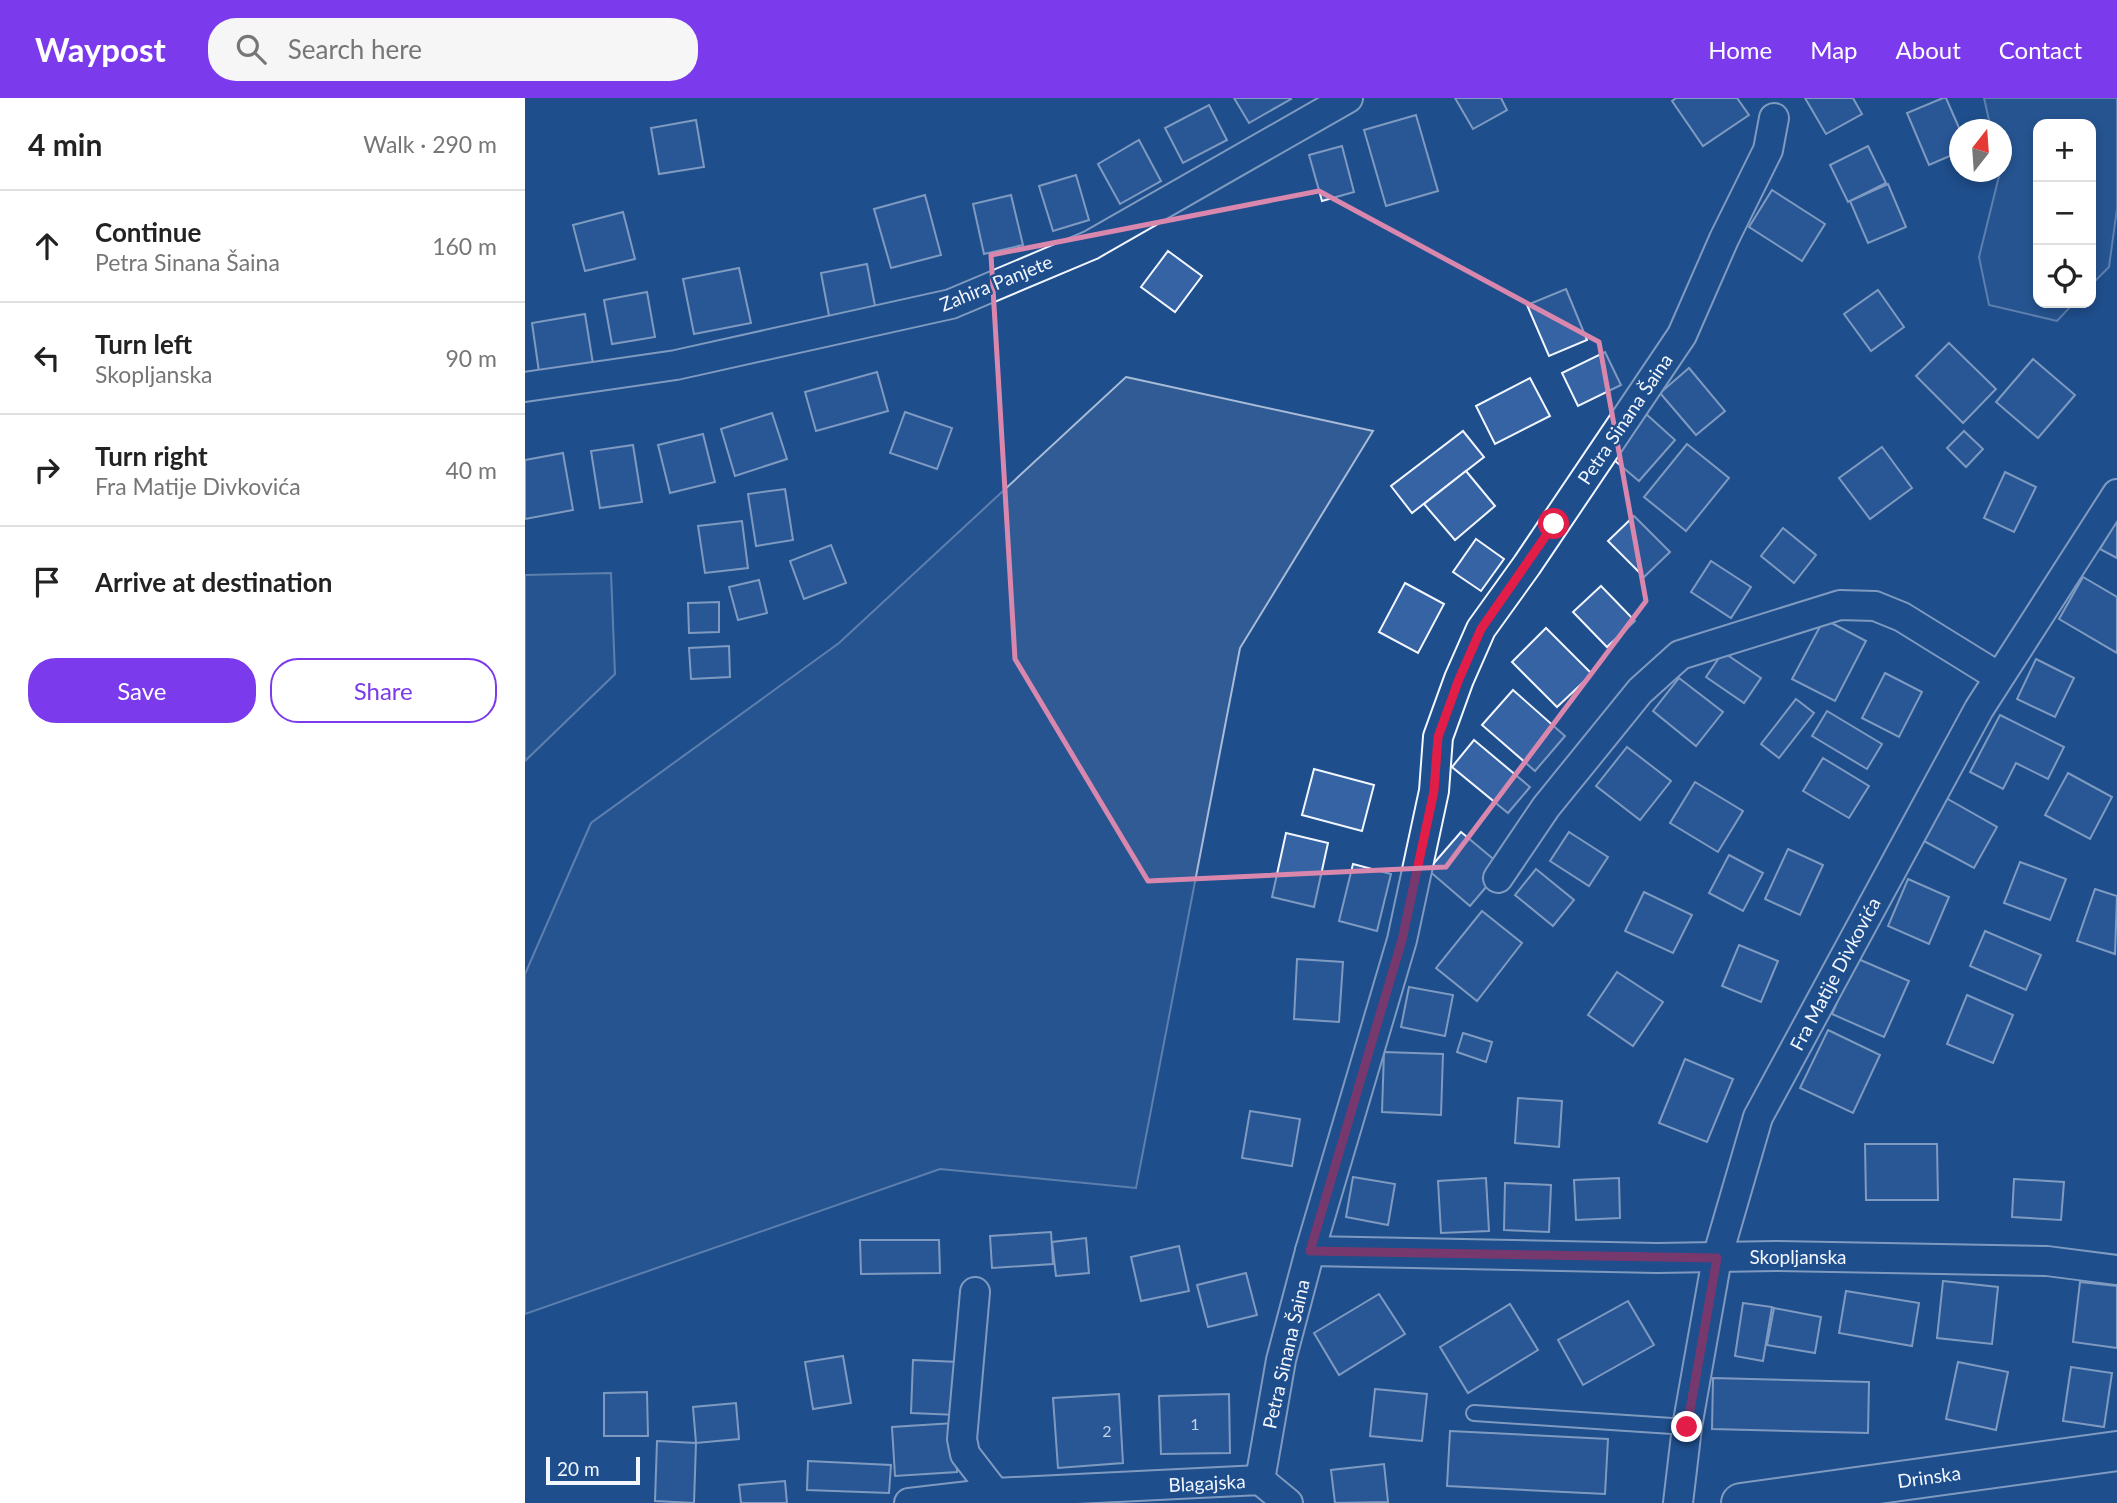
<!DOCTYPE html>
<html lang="en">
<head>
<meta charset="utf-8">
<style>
  body { margin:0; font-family:Lato,sans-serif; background:#f6f6f6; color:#222 }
  .controls { position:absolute; right:21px; top:21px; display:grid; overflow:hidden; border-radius:14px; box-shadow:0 4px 10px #0003 }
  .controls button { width:63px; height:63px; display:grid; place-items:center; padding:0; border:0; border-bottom:2px solid #e0e0e0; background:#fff; color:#222; font:35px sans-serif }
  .compass { position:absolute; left:1424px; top:21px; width:63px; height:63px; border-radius:50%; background:#fff; box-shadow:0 4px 10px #0003; rotate:17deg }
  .scale { position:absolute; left:21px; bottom:18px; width:94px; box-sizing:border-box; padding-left:7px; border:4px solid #f2f6ff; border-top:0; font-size:19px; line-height:24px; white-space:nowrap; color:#f2f6ff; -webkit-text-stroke:5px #1f4e8c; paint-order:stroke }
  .stop { position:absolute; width:21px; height:21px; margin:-16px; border:5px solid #e11d48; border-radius:50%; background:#fff }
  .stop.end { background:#e11d48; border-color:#fff; box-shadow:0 2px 7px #0008 }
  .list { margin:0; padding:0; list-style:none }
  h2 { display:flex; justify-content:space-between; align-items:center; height:91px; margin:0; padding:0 28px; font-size:30px }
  h2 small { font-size:23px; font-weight:400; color:#767676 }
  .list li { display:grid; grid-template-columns:46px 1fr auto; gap:21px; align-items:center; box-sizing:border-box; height:112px; padding:0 28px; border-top:2px solid #e0e0e0 }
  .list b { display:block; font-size:26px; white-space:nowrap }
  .list p { margin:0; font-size:23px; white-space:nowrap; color:#767676 }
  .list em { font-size:23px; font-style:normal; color:#767676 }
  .actions { display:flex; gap:14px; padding:21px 28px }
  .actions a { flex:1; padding:16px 0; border:2px solid #7c3aed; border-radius:28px; text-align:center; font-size:24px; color:#7c3aed }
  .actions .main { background:#7c3aed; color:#fff }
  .icon { flex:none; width:38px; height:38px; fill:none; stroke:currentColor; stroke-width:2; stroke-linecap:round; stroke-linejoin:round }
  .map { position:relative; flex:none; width:1592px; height:1405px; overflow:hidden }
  header { display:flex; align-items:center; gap:42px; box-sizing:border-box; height:98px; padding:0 35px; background:#7c3aed; color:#fff }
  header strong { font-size:33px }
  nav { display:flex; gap:38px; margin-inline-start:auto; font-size:24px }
  .search { width:490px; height:63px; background:#f6f6f6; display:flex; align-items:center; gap:18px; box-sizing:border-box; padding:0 24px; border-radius:28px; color:#767676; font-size:26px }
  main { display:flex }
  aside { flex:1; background:#fff }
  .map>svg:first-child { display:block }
</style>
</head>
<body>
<header>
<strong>Waypost</strong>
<div class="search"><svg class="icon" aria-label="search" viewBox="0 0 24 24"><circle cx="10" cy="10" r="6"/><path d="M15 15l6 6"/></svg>Search here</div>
<nav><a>Home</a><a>Map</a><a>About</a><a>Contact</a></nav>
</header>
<main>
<aside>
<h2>4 min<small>Walk · 290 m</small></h2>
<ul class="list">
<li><svg class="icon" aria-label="ahead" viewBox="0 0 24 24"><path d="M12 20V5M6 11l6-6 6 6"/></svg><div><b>Continue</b><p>Petra Sinana Šaina</p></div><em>160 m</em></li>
<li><svg class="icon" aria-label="left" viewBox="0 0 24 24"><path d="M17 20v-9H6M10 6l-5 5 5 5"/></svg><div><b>Turn left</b><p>Skopljanska</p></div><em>90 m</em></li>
<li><svg class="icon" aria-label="right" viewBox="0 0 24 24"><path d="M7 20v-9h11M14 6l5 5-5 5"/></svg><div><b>Turn right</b><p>Fra Matije Divkovića</p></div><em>40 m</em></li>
<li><svg class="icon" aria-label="arrive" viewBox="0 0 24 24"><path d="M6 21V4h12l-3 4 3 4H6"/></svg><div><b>Arrive at destination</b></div></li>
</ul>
<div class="actions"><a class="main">Save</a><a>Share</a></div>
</aside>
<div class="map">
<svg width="1592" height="1405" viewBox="0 0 1592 1405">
  <rect width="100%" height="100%" fill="#1f4e8c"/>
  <g fill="#305b95" stroke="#a8bbd7" stroke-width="2">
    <path d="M1459,0h133v111l-8,58 -18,18v-161h-53v179h36l-17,18 -68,-16 -10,-48 21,-85h1v-42l-10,-1z"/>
    <path d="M601,279l247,54 -133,217 -104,540 -196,-19 -415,145v-340l66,-151 248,-180z"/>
    <path d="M86,475l4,101 -90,87v-186z"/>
  </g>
  <g fill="#3563a3" stroke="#f2f6ff" stroke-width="2">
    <path d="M709,0h56l1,1 -42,24z"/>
    <path d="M930,0h46l6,12 -34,19z"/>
    <path d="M1151,0h61l12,17 -46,31 -31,-45z"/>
    <path d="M1280,0h48l9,16 -36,20z"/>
    <path d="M1418,0h3l14,32 -1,22 -30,13 -22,-52z"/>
    <path d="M684,7l18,35 -44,23 -18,-35z"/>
    <path d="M891,17l22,76 -52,15 -22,-76z"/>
    <path d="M171,22l8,47 -45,7 -8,-46z"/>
    <path d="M614,42l22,41 -41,23 -22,-40z"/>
    <path d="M817,48l12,46 -32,9 -13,-46z"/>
    <path d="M1343,48l18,37 -38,19 -18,-37z"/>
    <path d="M551,77l13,45 -36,11 -14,-45z"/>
    <path d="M1363,86l18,43 -38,16 -18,-42z"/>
    <path d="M1247,92l53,34 -23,37 -53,-34z"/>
    <path d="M400,97l16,60 -50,13 -17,-59z"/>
    <path d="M486,97l12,50 -39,9 -11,-50z"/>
    <path d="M98,114l12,47 -50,12 -12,-46z"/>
    <path d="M643,153l34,25 -27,36 -34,-25z"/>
    <path d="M342,166l9,47 -46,10 -9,-48z"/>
    <path d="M214,170l12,55 -57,11 -11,-55z"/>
    <path d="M1041,191l21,51 -38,16 -22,-51z"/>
    <path d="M1353,192l26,37 -33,24 -27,-37z"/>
    <path d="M122,194l8,45 -43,7 -8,-44z"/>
    <path d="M60,216l8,50 -54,8 -7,-49z"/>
    <path d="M1424,245l47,46 -33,34 -47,-47z"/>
    <path d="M1080,254l16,33 -43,21 -16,-33z"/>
    <path d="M1508,261l42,36 -37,43 -42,-36z"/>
    <path d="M1164,270l36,43 -29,24 -36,-42z"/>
    <path d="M352,274l11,39 -72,20 -11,-39z"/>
    <path d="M1005,280l20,38 -55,28 -19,-38z"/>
    <path d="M380,314l47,16 -15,41 -47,-16z"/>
    <path d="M247,315l15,46 -52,17 -14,-47z"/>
    <path d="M1120,315l30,27 -36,41 -31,-26z"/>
    <path d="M938,333l21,26 -72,56 -21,-27z"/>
    <path d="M1439,333l19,18 -17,18 -19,-19z"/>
    <path d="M178,336l12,48 -45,11 -12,-48z"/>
    <path d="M1162,346l42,34 -43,53 -42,-34z"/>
    <path d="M108,347l9,57 -42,6 -9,-57z"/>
    <path d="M1357,349l30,41 -42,31 -31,-41z"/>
    <path d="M38,355l10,57 -48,9v-59z"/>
    <path d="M941,373l29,35 -40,34 -31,-36z"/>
    <path d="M1480,374l31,15 -22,45 -30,-14z"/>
    <path d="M260,391l8,51 -37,6 -8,-52z"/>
    <path d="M1109,418l36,36 -26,25 -36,-36z"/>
    <path d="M1592,422v38l-17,-9z"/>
    <path d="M217,423l6,47 -43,5 -7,-47z"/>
    <path d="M1258,430l33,27 -22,28 -33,-27z"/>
    <path d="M951,441l28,20 -23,32 -28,-19z"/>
    <path d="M306,447l15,38 -42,16 -14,-38z"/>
    <path d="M1186,463l40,26 -20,31 -40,-26z"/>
    <path d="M1558,479l34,20v56l-58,-34z"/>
    <path d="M234,482l8,33 -29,7 -9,-33z"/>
    <path d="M880,485l39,21 -26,49 -39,-21z"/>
    <path d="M1076,488l34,35 -28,26 -34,-35z"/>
    <path d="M194,504v30l-30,1 -1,-30z"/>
    <path d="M1299,521l42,22 -31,60 -43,-22z"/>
    <path d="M1021,530l46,46 -35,33 -45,-45z"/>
    <path d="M204,548l1,31 -39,2 -2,-31z"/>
    <path d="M1198,554l38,26 -17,25 -38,-26z"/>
    <path d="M1511,561l38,19 -19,39 -38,-18z"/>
    <path d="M1360,575l37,19 -23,45 -37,-19z"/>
    <path d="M1154,580l44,34 -27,34 -43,-35z"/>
    <path d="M988,592l52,46 -30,35 -53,-46z"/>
    <path d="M1271,601l18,14 -35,45 -18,-14z"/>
    <path d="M1302,613l55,33 -15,25 -55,-33z"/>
    <path d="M1475,617l64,32 -16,32 -32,-16 -13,26 -33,-17z"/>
    <path d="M949,642l56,47 -22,26 -56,-46z"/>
    <path d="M1102,649l44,34 -31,39 -44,-34z"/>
    <path d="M1298,660l46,28 -20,32 -46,-27z"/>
    <path d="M789,671l60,16 -12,46 -60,-16z"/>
    <path d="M1543,675l44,24 -22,42 -45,-24z"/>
    <path d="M1170,684l48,29 -25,41 -48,-29z"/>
    <path d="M1421,700l51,29 -23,41 -52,-28z"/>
    <path d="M936,734l42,35 -33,39 -42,-36z"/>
    <path d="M1044,734l39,25 -19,29 -39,-25z"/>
    <path d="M761,735l42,10 -14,64 -42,-10z"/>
    <path d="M1263,751l35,16 -23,50 -35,-16z"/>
    <path d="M1204,757l34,18 -20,38 -34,-18z"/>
    <path d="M1495,764l46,17 -16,41 -46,-17z"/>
    <path d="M828,766l38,10 -14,57 -38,-10z"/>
    <path d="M1011,771l38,31 -21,26 -38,-31z"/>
    <path d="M1383,781l41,18 -20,47 -41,-18z"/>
    <path d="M1570,791l22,7 -2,58 -38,-13z"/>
    <path d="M1119,794l48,23 -19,38 -48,-22z"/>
    <path d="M957,813l40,32 -45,58 -41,-33z"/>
    <path d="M1460,833l56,24 -15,35 -56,-24z"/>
    <path d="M1214,847l39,16 -17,41 -39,-16z"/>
    <path d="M1331,860l53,23 -25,56 -52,-23z"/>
    <path d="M772,861l46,3 -4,60 -45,-3z"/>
    <path d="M1092,874l46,30 -30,44 -45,-31z"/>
    <path d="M884,889l44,8 -8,41 -44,-9z"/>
    <path d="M1442,897l46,20 -20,48 -46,-19z"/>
    <path d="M1303,932l52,25 -27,58 -53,-25z"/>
    <path d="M938,935l29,9 -6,20 -29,-10z"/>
    <path d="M859,954l59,2 -2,61 -59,-3z"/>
    <path d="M1160,961l48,20 -26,63 -48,-19z"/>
    <path d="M993,1000l44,3 -3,46 -44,-4z"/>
    <path d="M725,1013l50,8 -8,47 -50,-8z"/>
    <path d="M1340,1046h72l1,56h-72z"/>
    <path d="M828,1079l42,7 -7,41 -42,-8z"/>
    <path d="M961,1080l3,53 -48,2 -3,-52z"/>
    <path d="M1094,1080l1,40 -44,2 -2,-40z"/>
    <path d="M1489,1081l50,3 -3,38 -49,-3z"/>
    <path d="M980,1085l46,2 -2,47 -45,-2z"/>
    <path d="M526,1134l2,32 -61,4 -2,-32z"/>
    <path d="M561,1140l3,35 -33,3 -4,-34z"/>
    <path d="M335,1142h79l1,33 -79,1z"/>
    <path d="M654,1148l10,45 -48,10 -10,-44z"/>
    <path d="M721,1175l11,42 -49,12 -11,-42z"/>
    <path d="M1418,1183l55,6 -6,57 -55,-6z"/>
    <path d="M1555,1184l37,4v62l-44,-6z"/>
    <path d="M1321,1193l73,12 -7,43 -73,-13z"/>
    <path d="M854,1196l26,40 -66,41 -25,-42z"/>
    <path d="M1103,1203l26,44 -71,40 -25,-45z"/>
    <path d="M1218,1205l29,4 -9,54 -28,-5z"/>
    <path d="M985,1206l28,46 -70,43 -28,-46z"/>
    <path d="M1249,1210l47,9 -6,36 -48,-8z"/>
    <path d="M318,1258l8,47 -38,6 -8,-47z"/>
    <path d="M388,1262l46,2 -2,53 -46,-2z"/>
    <path d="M1433,1264l50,10 -12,58 -50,-11z"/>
    <path d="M1546,1269l41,6 -8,54 -41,-6z"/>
    <path d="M1188,1280l156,4 -1,51 -156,-4z"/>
    <path d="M850,1291l52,5 -5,47 -52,-5z"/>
    <path d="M122,1294l1,44h-44v-43z"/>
    <path d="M594,1296l4,69 -65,5 -5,-70z"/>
    <path d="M704,1296l1,59 -69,1 -2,-58z"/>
    <path d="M211,1305l3,36 -43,4 -3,-36z"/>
    <path d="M429,1325l3,49 -62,4 -3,-49z"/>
    <path d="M925,1333l158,8 -3,55 -158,-8z"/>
    <path d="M132,1343l39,2 -2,60 -39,-2z"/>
    <path d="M283,1363l83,4 -2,28 -82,-3z"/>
    <path d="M859,1366l4,38 -53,1 -4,-33z"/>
    <path d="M260,1383l2,22h-46l-2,-18z"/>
  </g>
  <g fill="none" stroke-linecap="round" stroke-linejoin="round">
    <defs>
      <path id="service" d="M949,1315l213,14"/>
      <g id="minor">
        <path d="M0,289l151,-22 275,-61 140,-59 257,-147"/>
        <path d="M973,780l48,-71 94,-116 40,-36 160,-50 35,1 27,11 97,60"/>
        <path d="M785,1153l347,7 119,-2 271,5 70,9"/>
        <path d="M450,1194l-13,147 3,15 30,39"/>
        <path d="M735,1382l21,-120 29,-109 92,-311 32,-149 4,-54 21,-58 22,-50 46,-64 155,-230 42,-96 44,-89 6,-32"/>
        <path d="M384,1405l86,-10 265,-13 28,23"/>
        <path d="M1153,1405l9,-76 30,-169 41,-141 221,-408 138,-215"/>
      </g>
      <path id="secondary" d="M1216,1405l376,-52"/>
    </defs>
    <use href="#service" stroke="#f2f6ff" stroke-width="18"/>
    <use href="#minor" stroke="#f2f6ff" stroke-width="32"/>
    <use href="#secondary" stroke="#f2f6ff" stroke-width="42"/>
    <use href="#service" stroke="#1f4e8c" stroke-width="14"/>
    <use href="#minor" stroke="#1f4e8c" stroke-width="28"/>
    <use href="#secondary" stroke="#1f4e8c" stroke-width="38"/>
  </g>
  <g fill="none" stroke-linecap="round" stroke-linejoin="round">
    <path stroke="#e11d48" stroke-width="9" d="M1029,426l-73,105 -22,50 -21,58 -4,54 -32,149 -92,311 407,7 -30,169"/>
  </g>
  <path d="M0 0H1592V1405H0ZM794,93l280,151 47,259 -200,266 -298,14 -133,-222 -24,-404z" fill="#1f4e8c" fill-opacity=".55" fill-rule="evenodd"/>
  <path fill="none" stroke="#da87ad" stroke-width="5" stroke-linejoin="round" d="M794,93l280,151 47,259 -200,266 -298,14 -133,-222 -24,-404z"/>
  <g text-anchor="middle" stroke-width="5" stroke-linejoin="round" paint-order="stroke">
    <g font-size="16" fill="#c3d1e8">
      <text x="670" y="1332">1</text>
      <text x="582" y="1339">2</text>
    </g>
    <g font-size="19" fill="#f2f6ff" stroke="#1f4e8c">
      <text transform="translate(471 185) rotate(-22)" y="7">Zahira Panjete</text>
      <text transform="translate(1100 321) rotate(-56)" y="7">Petra Sinana Šaina</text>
      <text transform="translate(1310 876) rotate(-62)" y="7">Fra Matije Divkovića</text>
      <text x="1273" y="1166">Skopljanska</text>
      <text transform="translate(761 1256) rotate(-77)" y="7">Petra Sinana Šaina</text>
      <text transform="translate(1404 1379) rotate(-8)" y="7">Drinska</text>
      <text transform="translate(682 1385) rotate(-3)" y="7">Blagajska</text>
    </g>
  </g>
</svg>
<div class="controls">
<button>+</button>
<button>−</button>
<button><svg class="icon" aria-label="locate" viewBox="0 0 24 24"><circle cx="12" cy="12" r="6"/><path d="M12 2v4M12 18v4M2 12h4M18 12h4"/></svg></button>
</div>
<svg class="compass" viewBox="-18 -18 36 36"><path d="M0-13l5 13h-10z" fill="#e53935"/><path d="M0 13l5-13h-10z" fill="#767676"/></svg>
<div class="scale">20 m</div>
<div class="stop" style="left:1029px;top:426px"></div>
<div class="stop end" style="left:1162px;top:1329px"></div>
</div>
</main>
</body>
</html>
